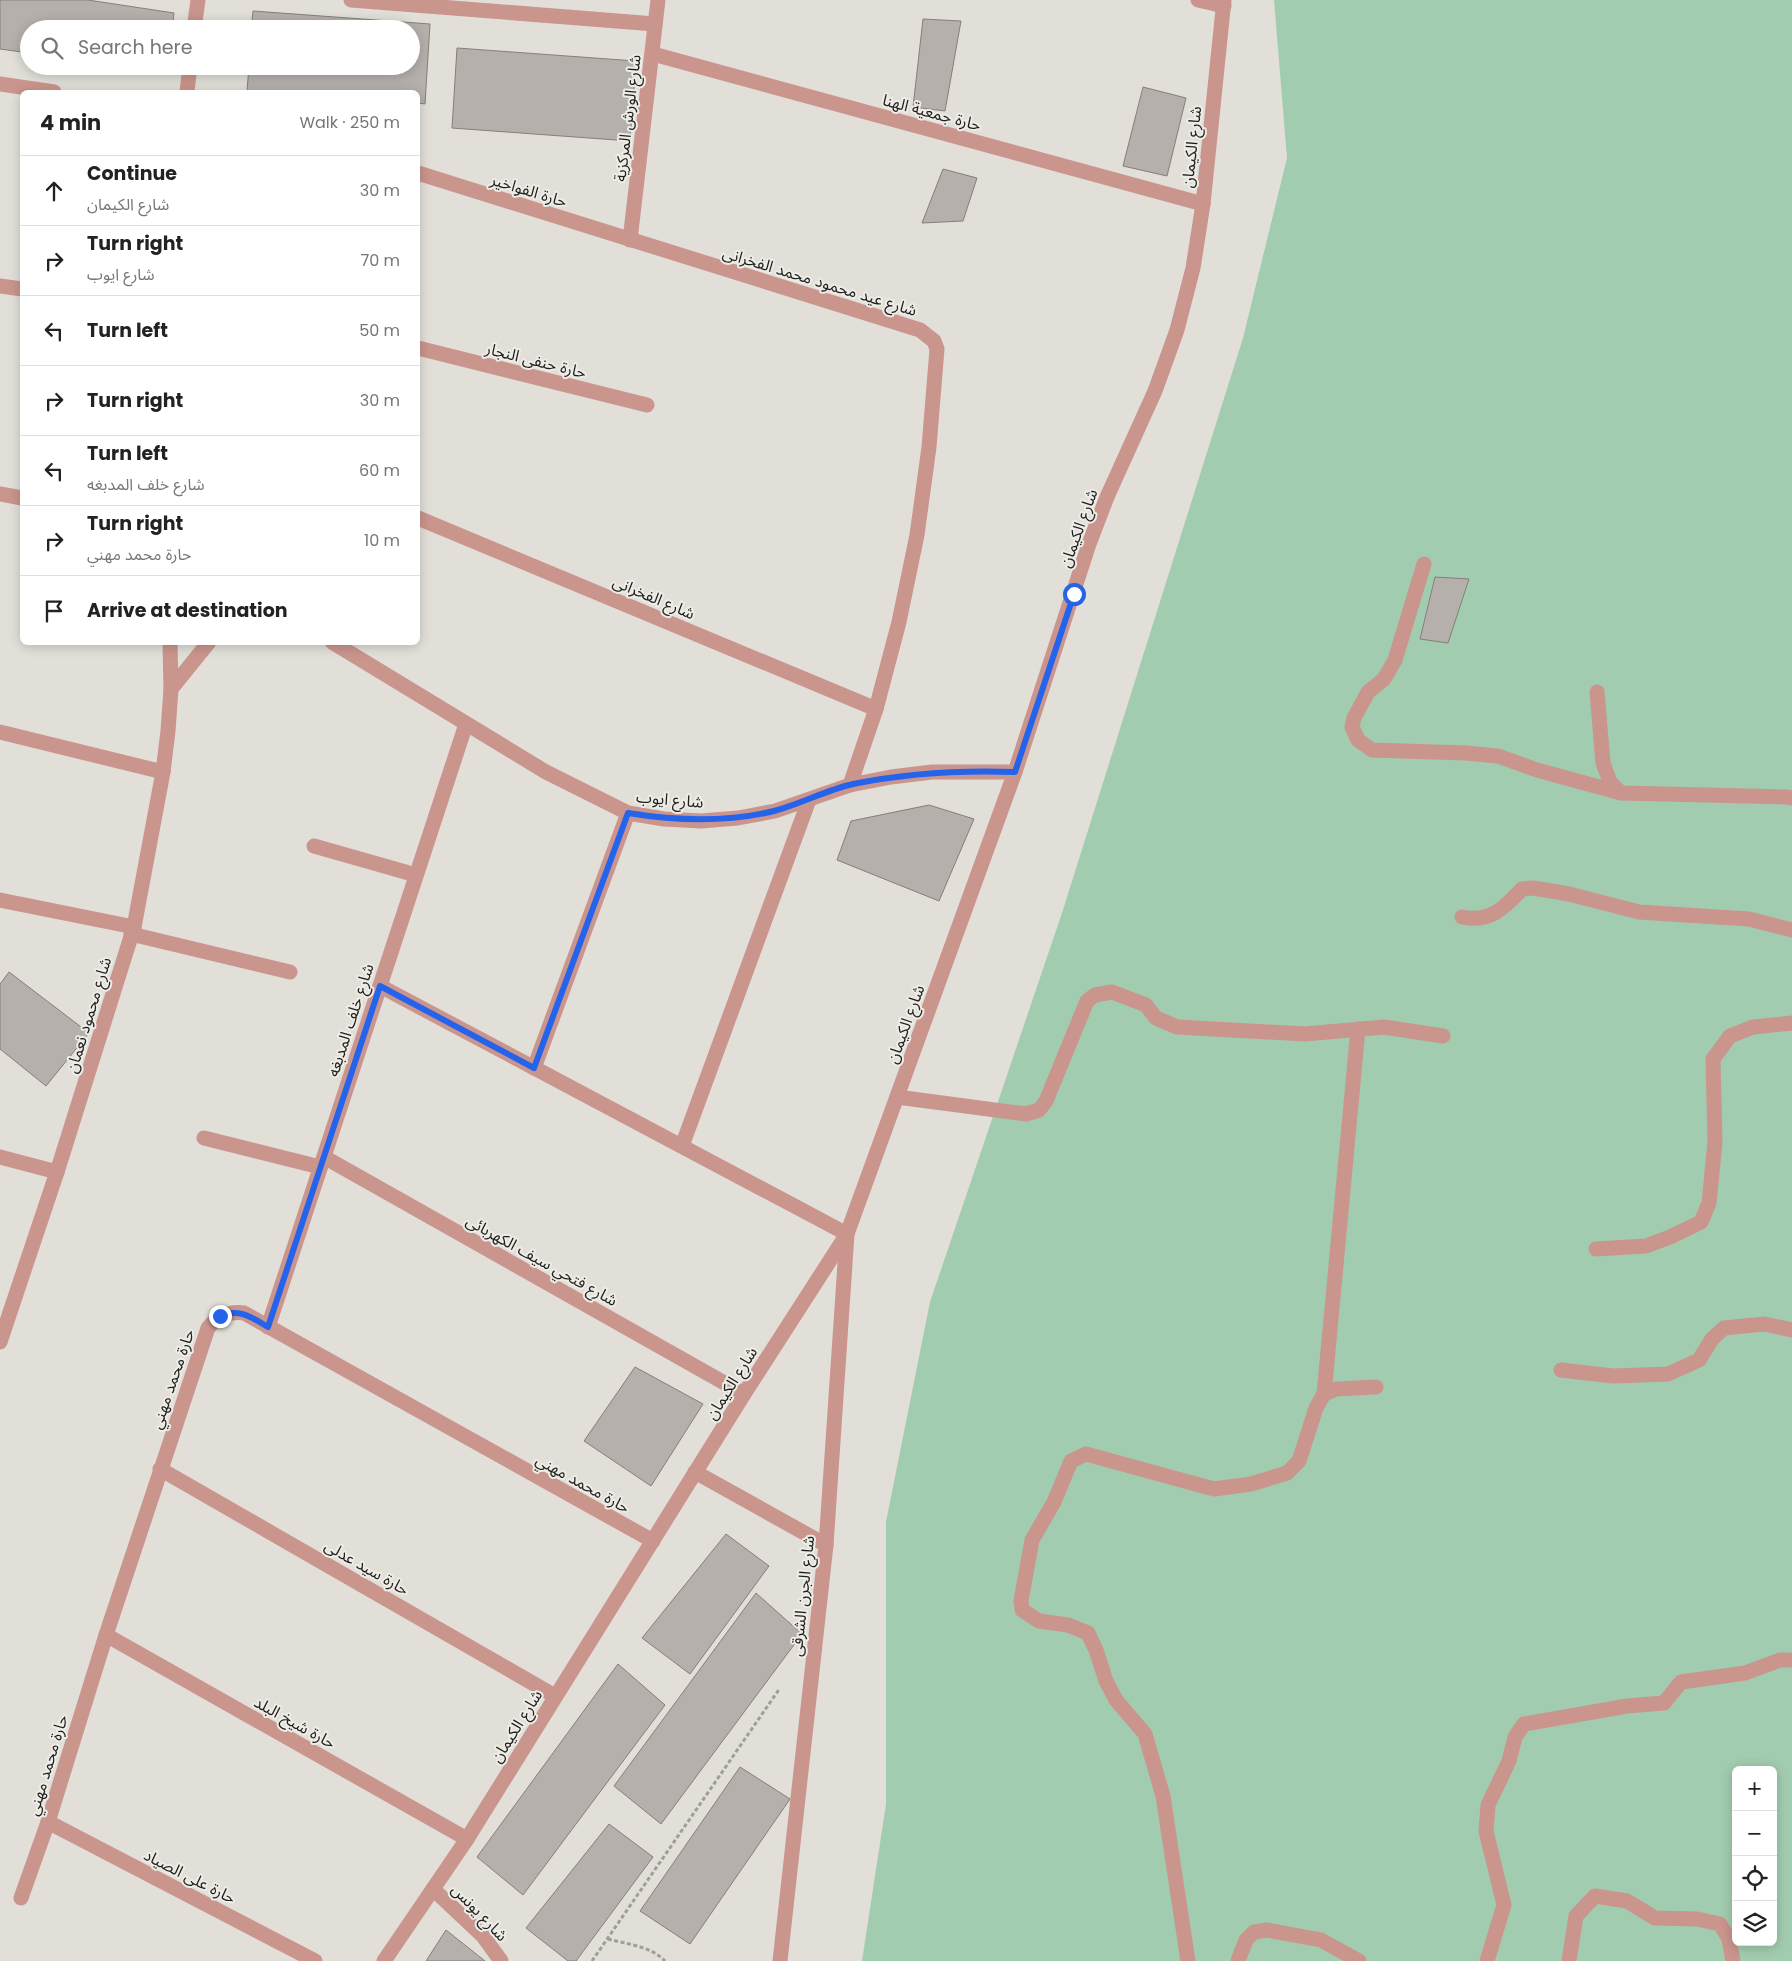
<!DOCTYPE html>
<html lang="en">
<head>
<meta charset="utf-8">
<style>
  body { margin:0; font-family:Poppins,"Noto Sans Arabic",sans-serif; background:#f2f2f2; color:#222 }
  .controls { position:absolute; right:15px; bottom:15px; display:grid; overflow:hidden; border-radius:8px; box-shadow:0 2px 12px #0003 }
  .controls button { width:45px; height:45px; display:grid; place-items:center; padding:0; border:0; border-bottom:1px solid #e0e0e0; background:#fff; color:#222; font:25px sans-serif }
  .stop { position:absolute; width:15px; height:15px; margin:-11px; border:4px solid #2563eb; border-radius:50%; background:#fff }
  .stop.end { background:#2563eb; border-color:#fff; box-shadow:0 1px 5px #0008 }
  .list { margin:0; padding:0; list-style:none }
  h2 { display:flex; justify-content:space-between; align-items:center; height:65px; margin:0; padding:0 20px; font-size:21px }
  h2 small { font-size:16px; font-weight:400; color:#767676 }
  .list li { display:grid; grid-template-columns:32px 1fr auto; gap:15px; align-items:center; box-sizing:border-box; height:70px; padding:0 20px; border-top:1px solid #e0e0e0 }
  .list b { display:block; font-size:19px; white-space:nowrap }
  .list p { margin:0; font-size:16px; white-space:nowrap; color:#767676 }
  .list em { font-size:16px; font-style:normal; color:#767676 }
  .icon { flex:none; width:28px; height:28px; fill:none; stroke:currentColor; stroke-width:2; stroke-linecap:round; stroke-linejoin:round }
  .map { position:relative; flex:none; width:1792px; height:1961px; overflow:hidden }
  .search { position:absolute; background:#fff; box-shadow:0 2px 12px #0003; left:20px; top:20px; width:400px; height:55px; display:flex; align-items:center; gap:12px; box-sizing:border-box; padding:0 18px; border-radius:28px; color:#767676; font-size:19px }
  .panel { position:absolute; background:#fff; box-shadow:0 2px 12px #0003; left:20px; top:90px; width:400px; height:555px; border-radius:8px }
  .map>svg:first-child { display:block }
</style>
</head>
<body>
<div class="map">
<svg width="1792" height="1961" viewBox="0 0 1792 1961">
  <rect width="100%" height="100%" fill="#e1dfd8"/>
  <path fill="#a2ccaf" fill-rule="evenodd" d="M1274,0h518v1961h-930l24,-157v-282l44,-220 132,-389 181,-575 44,-180zM1736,1770h37v172h-37z"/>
  <g fill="#b6b0ad" stroke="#857f7c">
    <path d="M0,0h88l86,13 -2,16h-143v24l-29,-4z"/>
    <path d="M253,11l177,13 -5,80 -7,-1v-11l-171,-1 2,-25h162v-37h-160z"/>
    <path d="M923,19l38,2 -16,90 -32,-4z"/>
    <path d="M457,48l179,13 -6,80 -178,-13z"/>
    <path d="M112,66h54l-2,8z"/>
    <path d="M1143,87l43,11 -19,78 -44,-10z"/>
    <path d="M943,169l34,9 -14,43 -41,2z"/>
    <path d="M1435,577l34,2 -21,64 -28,-4z"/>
    <path d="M929,805l45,14 -35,82 -102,-41 14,-39z"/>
    <path d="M9,972l80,61 -43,53 -46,-37v-65z"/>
    <path d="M635,1367l68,37 -52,82 -67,-45z"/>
    <path d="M726,1534l43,32 -79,108 -48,-36z"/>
    <path d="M756,1593l46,41 -141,190 -47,-38z"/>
    <path d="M618,1664l47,41 -142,190 -46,-38z"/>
    <path d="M740,1767l50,32 -100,145 -50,-33z"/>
    <path d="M609,1824l44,33 -77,104h-8l-42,-33z"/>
    <path d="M446,1930l39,31h-59z"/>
  </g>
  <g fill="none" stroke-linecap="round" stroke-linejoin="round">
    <g stroke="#a09e99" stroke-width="3" stroke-dasharray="4 2.5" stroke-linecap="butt">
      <path d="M608,1939c18,5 43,7 57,22"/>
      <path d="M592,1961l188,-273"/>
    </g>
    <g stroke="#ca958d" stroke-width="15">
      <path d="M351,0l304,24"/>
      <path d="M1198,0l26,6"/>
      <path d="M194,29l4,-29"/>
      <path d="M653,54l550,150"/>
      <path d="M0,84l54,8"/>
      <path d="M187,92l3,-26"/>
      <path d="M418,173l502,157 14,11 3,8 -8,98 -12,88 -18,87 -23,87 -26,76"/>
      <path d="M630,240l28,-240"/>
      <path d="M0,286l22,3"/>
      <path d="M418,348l229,57"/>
      <path d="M0,494l22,4"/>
      <path d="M418,518l458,191"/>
      <path d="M1424,564l-29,96 -11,19 -16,13 -14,26 -2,9 6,13 14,10 94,3 32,3 39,14 84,23"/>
      <path d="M332,642l214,130 82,41 36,6 37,2 37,-3 37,-7 75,-26 41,-8 41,-5h83"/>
      <path d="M171,689l38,-47"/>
      <path d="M1597,692l6,71 7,19 11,11 166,4 5,1"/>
      <path d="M0,732l163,40"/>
      <path d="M314,846l102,29"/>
      <path d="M0,900l134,27"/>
      <path d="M1462,917c28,6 42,-9 60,-28l11,-1 36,6 70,18 110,7 43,11"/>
      <path d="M131,934l159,38"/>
      <path d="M380,986l467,248 -21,311 -46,416"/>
      <path d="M534,1068l94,-255"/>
      <path d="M897,1097l129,17 13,-4 7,-9 41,-100 8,-6 17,-3 34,13 10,13 21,9 128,7 79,-7 59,9"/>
      <path d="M204,1138l116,29"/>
      <path d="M682,1146l127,-346"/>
      <path d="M0,1157l57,15"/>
      <path d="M324,1157l420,237"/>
      <path d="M1596,1249l50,-3 24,-9 31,-15 8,-19 6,-61 -2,-83 17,-23 23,-9 39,-4"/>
      <path d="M268,1327l198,-603"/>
      <path d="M0,1342l57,-170 77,-245 29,-155 5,-41 3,-42 -1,-47"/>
      <path d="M1561,1370l52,6 55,-2 31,-14 13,-21 12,-11 40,-4 28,6"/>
      <path d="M1324,1394l34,-365"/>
      <path d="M160,1469l395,227"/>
      <path d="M695,1472l131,73"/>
      <path d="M106,1635l361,204"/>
      <path d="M48,1822l267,139"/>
      <path d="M433,1889l50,47 18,25"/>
      <path d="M21,1898l27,-76 58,-187 102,-307c10,-12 21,-17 36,-15l409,228"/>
      <path d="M384,1961l83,-122 277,-445 103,-160 168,-462 74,-228 18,-47 48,-106 22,-61 16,-62 10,-64 21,-204"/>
      <path d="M1188,1961l-25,-165 -18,-62 -29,-34 -10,-19 -10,-31 -8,-17 -20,-8 -29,-4 -17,-11 -1,-9 11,-61 22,-38 17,-41 15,-7 128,35 37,-5 36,-11 12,-12 17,-53 8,-14 12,-5 40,-2"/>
      <path d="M1238,1961l8,-21 8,-8 13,-2 54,10 38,21"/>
      <path d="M1487,1961l17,-56 -18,-74 2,-26 21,-44 6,-24 9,-13 103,-18 37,-3 17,-21 64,-9 35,-13h12"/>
      <path d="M1569,1961l7,-45 19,-20 32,5 28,17 42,1 23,5 9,15 4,22"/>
    </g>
  </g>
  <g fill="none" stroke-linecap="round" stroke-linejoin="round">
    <path stroke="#2563eb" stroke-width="6" d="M220,1316c19,-8 31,1 48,11l112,-341 154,82 94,-255c49,8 97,10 146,-2 27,-7 52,-21 79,-27 54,-11 107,-14 162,-12l59,-178"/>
  </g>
  <g text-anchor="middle" stroke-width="4" stroke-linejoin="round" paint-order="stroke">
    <g font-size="16" fill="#201f1d" stroke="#eeece6">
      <text transform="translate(932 112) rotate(15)" y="6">حارة جمعية الهنا</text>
      <text transform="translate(627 118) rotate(-83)" y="6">شارع الورش المركزية</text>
      <text transform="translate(1191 147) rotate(-84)" y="6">شارع الكيمان</text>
      <text transform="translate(529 190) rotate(17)" y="6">حارة الفواخير</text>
      <text transform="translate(820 281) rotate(17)" y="6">شارع عيد محمود محمد الفخرانى</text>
      <text transform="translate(536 360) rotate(14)" y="6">حارة حنفى النجار</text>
      <text transform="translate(1078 528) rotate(-70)" y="6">شارع الكيمان</text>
      <text transform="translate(654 597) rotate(23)" y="6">شارع الفخرانى</text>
      <text transform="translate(670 799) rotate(5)" y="6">شارع ايوب</text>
      <text transform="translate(88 1015) rotate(-73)" y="6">شارع محمود نعمان</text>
      <text transform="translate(350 1020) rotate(-72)" y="6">شارع خلف المدبغه</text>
      <text transform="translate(905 1024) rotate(-70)" y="6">شارع الكيمان</text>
      <text transform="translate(542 1260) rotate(29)" y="6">شارع فتحي سيف الكهربائى</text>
      <text transform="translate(172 1379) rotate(-71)" y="6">حارة محمد مهني</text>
      <text transform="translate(731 1383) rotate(-58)" y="6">شارع الكيمان</text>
      <text transform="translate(583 1483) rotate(29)" y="6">حارة محمد مهني</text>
      <text transform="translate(367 1567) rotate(30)" y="6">حارة سيد عدلى</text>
      <text transform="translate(802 1596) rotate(-84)" y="6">شارع الجرن الشرقى</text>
      <text transform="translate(295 1722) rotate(29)" y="6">حارة شيخ البلد</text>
      <text transform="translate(516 1726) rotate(-58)" y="6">شارع الكيمان</text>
      <text transform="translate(47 1765) rotate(-73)" y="6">حارة محمد مهني</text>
      <text transform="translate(190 1876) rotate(27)" y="6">حارة على الصياد</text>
      <text transform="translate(480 1912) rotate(46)" y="6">شارع يونس</text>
    </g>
  </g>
</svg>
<div class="controls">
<button>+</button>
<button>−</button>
<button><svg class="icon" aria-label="locate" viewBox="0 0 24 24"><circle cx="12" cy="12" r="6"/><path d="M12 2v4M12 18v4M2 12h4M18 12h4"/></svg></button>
<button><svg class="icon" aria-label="layers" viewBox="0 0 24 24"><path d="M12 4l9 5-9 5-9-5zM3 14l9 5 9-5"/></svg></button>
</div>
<div class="stop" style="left:1074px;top:594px"></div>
<div class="stop end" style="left:220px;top:1316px"></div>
<div class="search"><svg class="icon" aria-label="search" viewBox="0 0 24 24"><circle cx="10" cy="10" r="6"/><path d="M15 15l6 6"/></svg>Search here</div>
<section class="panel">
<h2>4 min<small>Walk · 250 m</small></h2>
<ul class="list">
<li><svg class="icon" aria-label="ahead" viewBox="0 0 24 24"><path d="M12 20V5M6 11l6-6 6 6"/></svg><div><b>Continue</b><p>شارع الكيمان</p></div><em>30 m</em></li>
<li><svg class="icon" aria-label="right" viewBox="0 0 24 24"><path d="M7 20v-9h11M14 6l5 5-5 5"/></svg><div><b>Turn right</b><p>شارع ايوب</p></div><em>70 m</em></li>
<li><svg class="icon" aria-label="left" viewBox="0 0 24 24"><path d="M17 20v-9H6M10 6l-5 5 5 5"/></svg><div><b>Turn left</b></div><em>50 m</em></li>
<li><svg class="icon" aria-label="right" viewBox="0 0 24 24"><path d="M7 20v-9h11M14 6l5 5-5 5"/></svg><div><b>Turn right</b></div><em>30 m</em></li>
<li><svg class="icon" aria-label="left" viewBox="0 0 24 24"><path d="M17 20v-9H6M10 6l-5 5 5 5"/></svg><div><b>Turn left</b><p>شارع خلف المدبغه</p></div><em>60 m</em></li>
<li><svg class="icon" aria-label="right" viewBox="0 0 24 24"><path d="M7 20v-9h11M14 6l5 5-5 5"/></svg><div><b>Turn right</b><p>حارة محمد مهني</p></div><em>10 m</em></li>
<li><svg class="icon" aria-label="arrive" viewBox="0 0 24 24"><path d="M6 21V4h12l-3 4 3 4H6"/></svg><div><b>Arrive at destination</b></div></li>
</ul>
</section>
</div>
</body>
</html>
